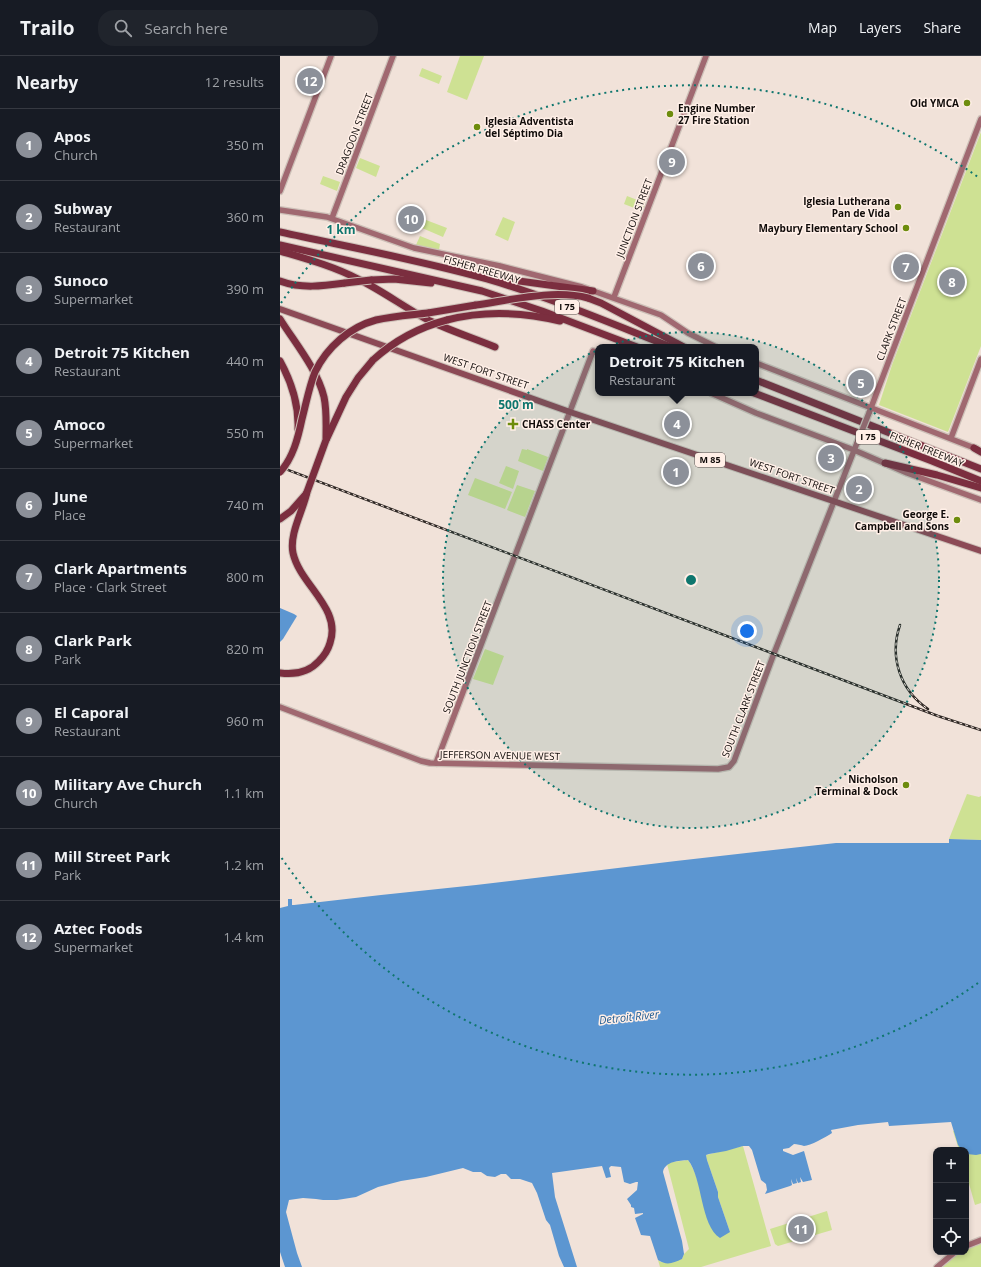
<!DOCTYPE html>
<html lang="en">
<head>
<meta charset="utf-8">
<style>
  body { margin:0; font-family:"Open Sans",sans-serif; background:#20242c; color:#f1f3f6 }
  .controls { position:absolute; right:12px; bottom:12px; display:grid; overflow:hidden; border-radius:8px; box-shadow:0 2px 6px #0003 }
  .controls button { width:36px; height:36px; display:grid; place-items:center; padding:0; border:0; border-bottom:1px solid #363941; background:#171b24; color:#f1f3f6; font:20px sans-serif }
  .you { position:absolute; left:467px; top:575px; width:14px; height:14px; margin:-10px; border:3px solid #fff; border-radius:50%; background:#1a73e8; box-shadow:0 0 0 6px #1a73e833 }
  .badge { display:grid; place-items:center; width:26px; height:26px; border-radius:50%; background:#8c9099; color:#fff; font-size:13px; font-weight:700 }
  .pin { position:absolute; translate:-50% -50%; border:2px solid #fff; box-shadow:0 1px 4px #0006 }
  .popup { position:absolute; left:315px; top:288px; width:164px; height:52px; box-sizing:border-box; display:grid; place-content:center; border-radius:8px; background:#171b24; filter:drop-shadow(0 1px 3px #0005); font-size:13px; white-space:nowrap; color:#9ea1a6 }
  .popup b { font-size:15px; color:#f1f3f6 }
  .popup::after { content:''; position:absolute; left:50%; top:100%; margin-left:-8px; border:8px solid transparent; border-top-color:#171b24 }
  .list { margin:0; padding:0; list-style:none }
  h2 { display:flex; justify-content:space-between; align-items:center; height:52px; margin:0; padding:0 16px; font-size:17px }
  h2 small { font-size:13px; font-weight:400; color:#9ea1a6 }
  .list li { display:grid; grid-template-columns:26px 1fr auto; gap:12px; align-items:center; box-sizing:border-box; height:72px; padding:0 16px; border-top:1px solid #363941 }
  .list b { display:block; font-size:15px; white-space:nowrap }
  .list p { margin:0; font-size:13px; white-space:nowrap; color:#9ea1a6 }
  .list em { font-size:13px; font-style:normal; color:#9ea1a6 }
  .icon { flex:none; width:22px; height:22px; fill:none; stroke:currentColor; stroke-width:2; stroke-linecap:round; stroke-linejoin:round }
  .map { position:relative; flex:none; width:701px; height:1211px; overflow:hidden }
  header { display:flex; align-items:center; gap:24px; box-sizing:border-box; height:56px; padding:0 20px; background:#171b24; border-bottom:1px solid #363941 }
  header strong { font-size:19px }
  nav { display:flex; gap:22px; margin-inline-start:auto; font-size:14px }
  .search { width:280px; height:36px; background:#20242c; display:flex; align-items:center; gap:10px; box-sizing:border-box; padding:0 14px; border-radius:16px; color:#9ea1a6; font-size:15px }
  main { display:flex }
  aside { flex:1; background:#171b24 }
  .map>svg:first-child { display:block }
</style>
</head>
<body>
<header>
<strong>Trailo</strong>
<div class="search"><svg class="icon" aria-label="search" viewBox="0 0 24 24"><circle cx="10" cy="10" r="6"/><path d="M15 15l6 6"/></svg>Search here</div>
<nav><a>Map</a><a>Layers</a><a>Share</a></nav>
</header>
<main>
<aside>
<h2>Nearby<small>12 results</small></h2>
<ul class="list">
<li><span class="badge">1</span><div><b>Apos</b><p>Church</p></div><em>350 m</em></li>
<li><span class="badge">2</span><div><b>Subway</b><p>Restaurant</p></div><em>360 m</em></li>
<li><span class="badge">3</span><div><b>Sunoco</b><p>Supermarket</p></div><em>390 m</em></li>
<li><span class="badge">4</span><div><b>Detroit 75 Kitchen</b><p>Restaurant</p></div><em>440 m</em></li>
<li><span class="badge">5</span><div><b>Amoco</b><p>Supermarket</p></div><em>550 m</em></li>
<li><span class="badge">6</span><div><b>June</b><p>Place</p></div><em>740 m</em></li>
<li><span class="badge">7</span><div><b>Clark Apartments</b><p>Place · Clark Street</p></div><em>800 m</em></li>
<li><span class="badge">8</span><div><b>Clark Park</b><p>Park</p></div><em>820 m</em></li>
<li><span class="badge">9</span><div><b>El Caporal</b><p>Restaurant</p></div><em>960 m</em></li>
<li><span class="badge">10</span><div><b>Military Ave Church</b><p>Church</p></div><em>1.1 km</em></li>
<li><span class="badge">11</span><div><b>Mill Street Park</b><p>Park</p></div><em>1.2 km</em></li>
<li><span class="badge">12</span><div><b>Aztec Foods</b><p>Supermarket</p></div><em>1.4 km</em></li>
</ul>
</aside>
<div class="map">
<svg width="701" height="1211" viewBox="0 0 701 1211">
  <rect width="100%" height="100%" fill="#f1e2d9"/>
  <g fill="#cee193">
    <path d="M180,0h24l-17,44 -20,-8z"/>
    <path d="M142,12l20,8 -3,8 -20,-8z"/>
    <path d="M701,76v214l-33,86 -69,-27 13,-40z"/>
    <path d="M80,102l20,8 -4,11 -20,-9z"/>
    <path d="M43,120l17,6 -3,9 -17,-7z"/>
    <path d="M347,140l18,7 -3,8 -18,-7z"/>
    <path d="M223,161l12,5 -7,19 -13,-6z"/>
    <path d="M146,164l21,8 -4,9 -21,-9z"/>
    <path d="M140,180l20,8 -1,6 -23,-5z"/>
    <path d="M242,393l5,1v-1l21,8 -5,14 -25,-10z"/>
    <path d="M226,410l13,5 -6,18 -14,-6z"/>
    <path d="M195,422l37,14 -7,17 -37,-14z"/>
    <path d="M237,429l18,6 -10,26 -18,-7z"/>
    <path d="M205,593l19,7 -11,29 -20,-6z"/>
    <path d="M687,738l12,3 2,-1v44l-32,-1z"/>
    <path d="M701,1068v79l-6,2 -9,-32v-23h-7l-6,-19z"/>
    <path d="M463,1090l28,100 -70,21h-41l-2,-7 3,2 21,-3 2,-5 5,-5 -22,-85 5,-2 16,-2c11,15 15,43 21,61l21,11 -12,-35v-5l-11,-32 -1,-5z"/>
    <path d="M547,1155l5,19 -54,16 -3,-2 -5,-15z"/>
    <path d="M701,1187v24h-40c8,-6 14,-15 25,-15v-3z"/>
  </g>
  <g fill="#5c96d1">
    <path d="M0,552l14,6 3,2 -14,23 -3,3z"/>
    <path d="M669,783l32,1v314l-5,1 -9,-1 -1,-4h-4l-4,-5 -7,-23 -62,4 -1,-4 -30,3 -27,5 1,3c-6,4 -22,13 -28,13 -3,-1 -7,-2 -10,-2l-5,4 -6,1v2l10,4 11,-4 8,29 -9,2 -3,-5 1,5 -3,1 -2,-5 1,5 -4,1 -2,-5 1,6 -2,1 -25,8 2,-4 -1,-6 -5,-4 -9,-30 -3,-4h-6l-17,5 -17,3 -3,1 1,5 11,32v5l12,35 -10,6c-20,-13 -17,-59 -32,-78 -9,1 -23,1 -25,12l19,69 2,13 -2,5c-9,4 -15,7 -24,1l-8,-24 -9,-1 -6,-17 8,-4v-1l-8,1 -1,-6 -3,-1v-2l-4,-6 10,-9 1,-8h-2l-6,2 -6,-2 -3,-15 -10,-1 -2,2 2,9 -5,1 -4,-12 -50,7 3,24 22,70h-13l-5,-11 -9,-31 -4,-5 -9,-27 -5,-10 -12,-4h-9l-5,-5h-5l-6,3 -8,-1 -6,-4h-8l-10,-4 -37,9 -25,4 -23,6 -22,10 -19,3h-14l-7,-1 -13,-1 -14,2 -3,12 11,41 5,14h-17l-5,-15v-344l8,-2v-7h4v6h2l87,-10 95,-10 200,-24 160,-18h113z"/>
  </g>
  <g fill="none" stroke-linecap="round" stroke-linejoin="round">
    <defs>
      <g id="secondary">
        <path d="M0,135l51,-135"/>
        <path d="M0,154l47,7 87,31 86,18 82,21 79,28 27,18 28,14"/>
        <path d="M52,162l61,-162"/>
        <path d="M334,241l92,-241"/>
        <path d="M476,307l221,86"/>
        <path d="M431,337l45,20 98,37 53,23 74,27"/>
        <path d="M589,357l112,-294"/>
        <path d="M671,382l30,-79"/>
        <path d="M0,651l141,54 9,2 288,6 11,-2 5,-6 39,-105 84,-213"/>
        <path d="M156,707l157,-412 5,2"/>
        <path d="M686,1190l15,-6"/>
        <path d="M657,1211l18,-15"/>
      </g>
      <path id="primary" d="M0,253l290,103 411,139"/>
      <g id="highway">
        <path d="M0,176c69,15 139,28 207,47 62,18 123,44 184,68"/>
        <path d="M0,189l202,46 60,20 95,36"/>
        <path d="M0,195c27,8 53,15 78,28 25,12 47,29 72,42 21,10 43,17 65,26"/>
        <path d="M210,221l103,14"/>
        <path d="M91,224l23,-1 37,4"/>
        <path d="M0,225c21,8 43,5 65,2"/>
        <path d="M308,242l13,5 83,44"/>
        <path d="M148,257l48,-8"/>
        <path d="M0,263c15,24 37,50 44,78 3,14 2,29 2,43"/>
        <path d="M167,264c38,-10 75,-8 113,1"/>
        <path d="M0,305c12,22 19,43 18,68"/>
        <path d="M476,324l225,89"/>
        <path d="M474,337l178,68 49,20"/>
        <path d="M47,382l19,-41 12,-19 15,-18"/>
        <path d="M694,392l7,4"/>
        <path d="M605,407l52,12 44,13"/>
        <path d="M0,463l11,-8 15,-17"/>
        <path d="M0,617c15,2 29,-1 39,-12 5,-5 9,-11 11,-18 12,-35 -30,-58 -37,-90 -4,-19 10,-42 14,-61"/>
      </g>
    </defs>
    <use href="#secondary" stroke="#cdc0b8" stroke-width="8"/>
    <use href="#primary" stroke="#cdc0b8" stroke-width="8"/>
    <use href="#highway" stroke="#cdc0b8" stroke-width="9"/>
    <use href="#secondary" stroke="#a06870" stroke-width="5.5"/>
    <use href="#primary" stroke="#8c4a56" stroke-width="6"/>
    <use href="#highway" stroke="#7b2e3f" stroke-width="7"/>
    <defs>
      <g id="rail">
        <path d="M0,411l658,249 43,14"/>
        <path d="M620,569c-11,32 0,65 28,84"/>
      </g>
    </defs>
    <use href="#rail" stroke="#2f2825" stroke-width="2.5"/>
    <use href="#rail" stroke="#ffefe7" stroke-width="1" stroke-dasharray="3" stroke-linecap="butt"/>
    <defs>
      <path id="secondary-bridge" d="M577,387l12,-30"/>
      <g id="highway-bridge">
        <path d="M65,227l26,-3"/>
        <path d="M196,249c35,-5 78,-16 112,-7"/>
        <path d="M93,304c21,-19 47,-33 74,-40"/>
        <path d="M0,416c13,-14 18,-34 22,-53 4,-15 7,-32 13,-47 12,-25 35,-45 61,-52 17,-4 35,-5 52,-7"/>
        <path d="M27,436l19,-52"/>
      </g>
    </defs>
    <use href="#secondary-bridge" stroke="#cdc0b8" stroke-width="8" stroke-linecap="butt"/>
    <use href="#highway-bridge" stroke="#cdc0b8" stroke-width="9" stroke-linecap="butt"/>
    <use href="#secondary-bridge" stroke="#a06870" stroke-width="5.5"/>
    <use href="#highway-bridge" stroke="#7b2e3f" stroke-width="7"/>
  </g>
  <circle cx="411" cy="524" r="248" fill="#0f766e" fill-opacity=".12"/>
  <g fill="none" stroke="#0f766e" stroke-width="2" stroke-dasharray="2 4">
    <circle cx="411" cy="524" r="248"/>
    <path d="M698 927A495 495 0 0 1 1 801M1 247A495 495 0 0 1 698 121"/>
  </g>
  <g fill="#6d8c0d" stroke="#ffefe7" stroke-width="1.5">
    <circle cx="687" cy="47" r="4"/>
    <circle cx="390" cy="58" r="4"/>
    <circle cx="197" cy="71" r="4"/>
    <circle cx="618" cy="151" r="4"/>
    <circle cx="626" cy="172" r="4"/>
    <path d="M231 362h4v4h4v4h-4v4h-4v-4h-4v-4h4z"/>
    <circle cx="677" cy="464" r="4"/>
    <circle cx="626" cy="729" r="4"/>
  </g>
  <g text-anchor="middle" stroke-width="3" stroke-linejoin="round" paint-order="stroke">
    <g fill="#ffefe7" stroke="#584f4c" stroke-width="1">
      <rect x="275" y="244" width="24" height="14" rx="3"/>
      <rect x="576" y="374" width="24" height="14" rx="3"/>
      <rect x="415" y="397" width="30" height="14" rx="3"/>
    </g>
    <g font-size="9" font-weight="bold" fill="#100b09">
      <text x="287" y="254">I 75</text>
      <text x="588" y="384">I 75</text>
      <text x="430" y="407">M 85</text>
    </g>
    <g font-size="10" font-weight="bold" fill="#100b09" stroke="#ffefe7" text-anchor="end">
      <text x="679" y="51">Old YMCA</text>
      <text x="398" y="56" text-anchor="start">Engine Number<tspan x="398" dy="12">27 Fire Station</tspan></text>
      <text x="205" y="69" text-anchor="start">Iglesia Adventista<tspan x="205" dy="12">del Séptimo Dia</tspan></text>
      <text x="610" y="149">Iglesia Lutherana<tspan x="610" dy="12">Pan de Vida</tspan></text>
      <text x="618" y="176">Maybury Elementary School</text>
      <text x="242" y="372" text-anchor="start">CHASS Center</text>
      <text x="669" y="462">George E.<tspan x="669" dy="12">Campbell and Sons</tspan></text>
      <text x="618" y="727">Nicholson<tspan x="618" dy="12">Terminal &amp; Dock</tspan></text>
    </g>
    <g font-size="10" fill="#100b09" stroke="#ffefe7">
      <text transform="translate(74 78) rotate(-69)" y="4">DRAGOON STREET</text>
      <text transform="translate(354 162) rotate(-69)" y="4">JUNCTION STREET</text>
      <text transform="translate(202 213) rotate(16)" y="4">FISHER FREEWAY</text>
      <text transform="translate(611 273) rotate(-69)" y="4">CLARK STREET</text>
      <text transform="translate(206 315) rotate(19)" y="4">WEST FORT STREET</text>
      <text transform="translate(647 393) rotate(22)" y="4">FISHER FREEWAY</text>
      <text transform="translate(512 420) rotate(19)" y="4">WEST FORT STREET</text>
      <text transform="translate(187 601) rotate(-69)" y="4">SOUTH JUNCTION STREET</text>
      <text transform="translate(463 653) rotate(-69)" y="4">SOUTH CLARK STREET</text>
      <text transform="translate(220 699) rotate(1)" y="4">JEFFERSON AVENUE WEST</text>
    </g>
    <g font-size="11" font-style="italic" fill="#1d5a92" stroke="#ffefe7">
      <text transform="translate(349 961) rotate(-6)" y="4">Detroit River</text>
    </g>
  </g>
  <circle cx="411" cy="524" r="6" fill="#0f766e" stroke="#ffefe7" stroke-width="2"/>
  <g font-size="12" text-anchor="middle" font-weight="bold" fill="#0f766e" stroke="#ffefe7" stroke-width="3" stroke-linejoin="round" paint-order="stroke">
    <text x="61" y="178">1 km</text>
    <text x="236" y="353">500 m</text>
  </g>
</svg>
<div class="controls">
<button>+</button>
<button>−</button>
<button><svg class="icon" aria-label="locate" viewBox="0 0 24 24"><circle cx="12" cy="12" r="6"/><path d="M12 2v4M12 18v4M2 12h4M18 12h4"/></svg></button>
</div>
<div class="you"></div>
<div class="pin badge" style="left:396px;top:416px">1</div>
<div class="pin badge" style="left:579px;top:433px">2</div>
<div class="pin badge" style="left:551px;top:402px">3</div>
<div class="pin badge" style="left:397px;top:368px">4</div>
<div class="popup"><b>Detroit 75 Kitchen</b>Restaurant</div>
<div class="pin badge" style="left:581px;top:327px">5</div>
<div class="pin badge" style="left:421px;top:210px">6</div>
<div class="pin badge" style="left:626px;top:211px">7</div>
<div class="pin badge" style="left:672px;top:226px">8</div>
<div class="pin badge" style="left:392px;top:106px">9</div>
<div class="pin badge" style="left:131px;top:163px">10</div>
<div class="pin badge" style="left:521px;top:1173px">11</div>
<div class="pin badge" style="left:30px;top:25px">12</div>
</div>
</main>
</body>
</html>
